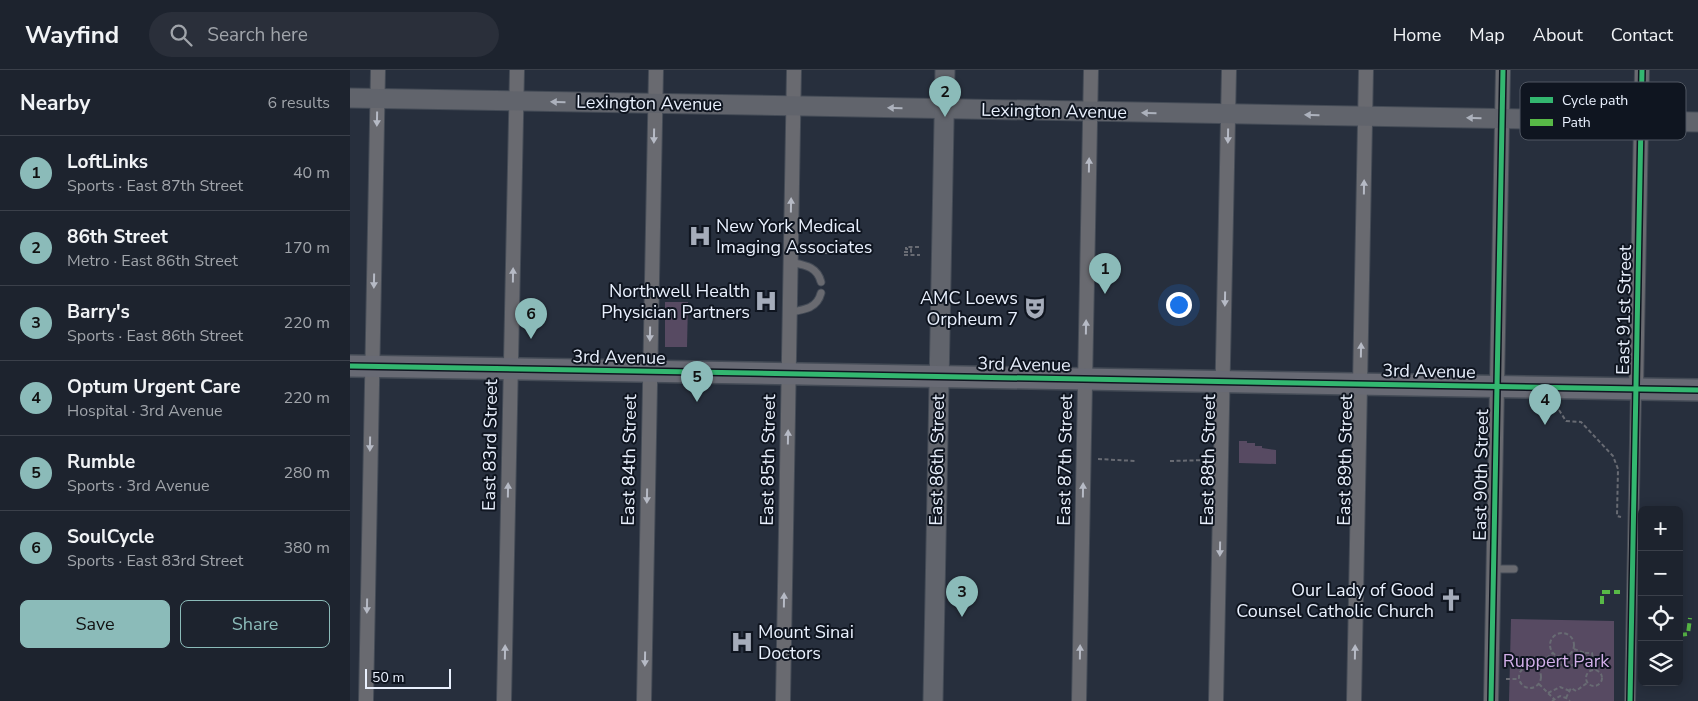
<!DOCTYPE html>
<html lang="en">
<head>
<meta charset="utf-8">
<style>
  body { margin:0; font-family:"Nunito Sans",sans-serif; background:#2a2f3a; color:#f1f3f6 }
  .controls { position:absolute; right:15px; bottom:15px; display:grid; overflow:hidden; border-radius:8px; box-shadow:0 2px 12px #0003 }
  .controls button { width:45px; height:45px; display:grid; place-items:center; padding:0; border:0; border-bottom:1px solid #3b404a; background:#1d232e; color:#f1f3f6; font:25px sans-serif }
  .scale { position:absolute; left:15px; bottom:12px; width:86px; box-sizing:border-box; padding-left:5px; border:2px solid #e9f0fd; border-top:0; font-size:14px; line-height:18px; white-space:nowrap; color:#e9f0fd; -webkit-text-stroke:4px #0f1520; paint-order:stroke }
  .you { position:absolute; left:828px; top:234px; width:18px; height:18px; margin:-12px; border:4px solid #fff; border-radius:50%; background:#1a73e8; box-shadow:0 0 0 8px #1a73e833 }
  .badge { display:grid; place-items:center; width:32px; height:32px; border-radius:50%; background:#8bbbb9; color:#111; font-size:16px; font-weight:700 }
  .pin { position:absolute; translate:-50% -41px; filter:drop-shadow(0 1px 2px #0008) }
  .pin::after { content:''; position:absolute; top:26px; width:18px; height:15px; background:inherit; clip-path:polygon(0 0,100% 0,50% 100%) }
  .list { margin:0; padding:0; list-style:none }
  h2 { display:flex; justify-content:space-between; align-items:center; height:65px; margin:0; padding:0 20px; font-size:21px }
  h2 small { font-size:16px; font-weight:400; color:#a0a4aa }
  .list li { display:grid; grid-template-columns:32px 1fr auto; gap:15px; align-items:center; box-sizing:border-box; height:75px; padding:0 20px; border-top:1px solid #3b404a }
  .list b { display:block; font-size:19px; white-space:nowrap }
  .list p { margin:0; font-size:16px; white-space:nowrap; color:#a0a4aa }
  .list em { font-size:16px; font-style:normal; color:#a0a4aa }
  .actions { display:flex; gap:10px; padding:15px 20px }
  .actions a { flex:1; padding:11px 0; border:1px solid #8bbbb9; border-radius:8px; text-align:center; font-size:18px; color:#8bbbb9 }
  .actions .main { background:#8bbbb9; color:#111 }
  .icon { flex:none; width:28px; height:28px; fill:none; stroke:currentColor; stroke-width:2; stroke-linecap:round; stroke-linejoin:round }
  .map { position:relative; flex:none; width:1348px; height:631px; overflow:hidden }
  header { display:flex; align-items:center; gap:30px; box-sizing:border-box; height:70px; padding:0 25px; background:#1d232e; border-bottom:1px solid #3b404a }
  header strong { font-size:24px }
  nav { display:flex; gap:28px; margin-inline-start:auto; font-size:18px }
  .search { width:350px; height:45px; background:#2a2f3a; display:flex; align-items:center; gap:12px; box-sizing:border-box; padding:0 18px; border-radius:28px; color:#a0a4aa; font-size:19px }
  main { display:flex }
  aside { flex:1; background:#1d232e }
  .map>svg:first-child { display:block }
</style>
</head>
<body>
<header>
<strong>Wayfind</strong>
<div class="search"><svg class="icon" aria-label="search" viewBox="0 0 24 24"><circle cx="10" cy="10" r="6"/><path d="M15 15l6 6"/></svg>Search here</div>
<nav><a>Home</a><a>Map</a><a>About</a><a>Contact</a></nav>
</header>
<main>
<aside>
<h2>Nearby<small>6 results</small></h2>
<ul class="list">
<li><span class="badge">1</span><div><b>LoftLinks</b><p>Sports · East 87th Street</p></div><em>40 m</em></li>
<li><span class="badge">2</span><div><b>86th Street</b><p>Metro · East 86th Street</p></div><em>170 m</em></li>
<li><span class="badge">3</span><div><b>Barry's</b><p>Sports · East 86th Street</p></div><em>220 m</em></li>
<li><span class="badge">4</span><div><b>Optum Urgent Care</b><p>Hospital · 3rd Avenue</p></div><em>220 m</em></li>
<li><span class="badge">5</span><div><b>Rumble</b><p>Sports · 3rd Avenue</p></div><em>280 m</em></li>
<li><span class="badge">6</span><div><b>SoulCycle</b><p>Sports · East 83rd Street</p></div><em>380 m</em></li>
</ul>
<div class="actions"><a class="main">Save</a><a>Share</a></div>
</aside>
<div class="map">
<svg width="1348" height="631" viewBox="0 0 1348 631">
  <rect width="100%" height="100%" fill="#272f3d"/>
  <g fill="#574a62">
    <path d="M315,232h23l-1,45h-22z"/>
    <path d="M889,371h8v2h8v3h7v2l14,2v14l-37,-1z"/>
    <path d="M1161,549l103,2v80h-105z"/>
  </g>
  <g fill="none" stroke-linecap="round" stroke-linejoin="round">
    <defs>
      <g id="service">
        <path d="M440,192c14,3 27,4 31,20"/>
        <path d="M439,242c14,-2 28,-3 32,-19"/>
        <path d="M1144,499h20"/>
      </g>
      <path id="pedestrian" d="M1280,631l6,-312"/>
      <g id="minor">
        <path d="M1286,319l6,-319"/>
        <path d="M16,631l12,-631"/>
        <path d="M154,631l13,-631"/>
        <path d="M294,631l12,-631"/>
        <path d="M433,631l11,-631"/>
        <path d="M729,631l12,-631"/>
        <path d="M866,631l13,-631"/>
        <path d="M1004,631l12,-631"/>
        <path d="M1141,631l12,-631"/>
      </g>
      <g id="secondary">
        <path d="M0,28l1348,24"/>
        <path d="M583,631l12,-631"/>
      </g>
      <path id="primary" d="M0,296l1348,24"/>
    </defs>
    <use href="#service" stroke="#444b56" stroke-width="9"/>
    <use href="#pedestrian" stroke="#444b56" stroke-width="12"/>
    <use href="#minor" stroke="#444b56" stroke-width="16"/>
    <use href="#secondary" stroke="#444b56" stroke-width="21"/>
    <use href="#primary" stroke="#444b56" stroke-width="24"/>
    <g stroke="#686b73" stroke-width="2" stroke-dasharray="4 2.5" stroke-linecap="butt">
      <path d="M554,182h7v-3h-5v-2h14"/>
      <path d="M455,183h56v-4h8"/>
      <path d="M554,185h16"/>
      <path d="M1209,340l7,11 15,1 32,34 5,13 -1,47 4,1"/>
      <path d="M748,389l37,2"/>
      <path d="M820,391l38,-1"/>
      <circle cx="1212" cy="575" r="12"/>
      <path d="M1224,579l11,4"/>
      <path d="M1197,587c15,11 27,14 38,-4h7l3,17"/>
      <circle cx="1180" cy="607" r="11"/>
      <path d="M1188,598c6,-4 8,-10 15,-15"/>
      <circle cx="1244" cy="608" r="8"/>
      <path d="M1156,609h12"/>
      <path d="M1189,614l15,15"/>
      <path d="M1198,623l12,-6 10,4"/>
      <path d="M1216,628l5,-10 5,3 11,-8"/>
      <path d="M1202,631l8,-5 6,2 4,3"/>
    </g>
    <use href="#service" stroke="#696a70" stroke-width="7"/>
    <use href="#pedestrian" stroke="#696a70" stroke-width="10"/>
    <use href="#minor" stroke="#696a70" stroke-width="14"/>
    <use href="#secondary" stroke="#61646c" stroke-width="19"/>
    <use href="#primary" stroke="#686a74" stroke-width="21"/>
    <g stroke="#58b947" stroke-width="4" stroke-dasharray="8 4" stroke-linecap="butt">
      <path d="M1252,534v-12h18"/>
      <path d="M1329,565l9,-1 2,-16"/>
    </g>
    <defs>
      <g id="cycleway">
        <path d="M0,296l1348,24"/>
        <path d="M1141,631l12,-631"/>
        <path d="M1280,631l12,-631"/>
      </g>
    </defs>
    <use href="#cycleway" stroke="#0f1520" stroke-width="8"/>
    <use href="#cycleway" stroke="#33b770" stroke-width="5"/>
  </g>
  <defs><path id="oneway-solid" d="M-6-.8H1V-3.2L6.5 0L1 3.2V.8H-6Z" transform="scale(1.25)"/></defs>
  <g fill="#acb1bc">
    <use href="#oneway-solid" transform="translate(208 32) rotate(-179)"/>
    <use href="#oneway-solid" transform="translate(545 38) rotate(-179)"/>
    <use href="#oneway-solid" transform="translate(799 43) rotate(-179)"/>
    <use href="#oneway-solid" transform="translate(962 45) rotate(-179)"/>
    <use href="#oneway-solid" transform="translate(1124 48) rotate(-179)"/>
  </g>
  <g fill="#b6bac5">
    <use href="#oneway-solid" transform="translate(27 49) rotate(91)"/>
    <use href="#oneway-solid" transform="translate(304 66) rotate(91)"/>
    <use href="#oneway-solid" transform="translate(878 66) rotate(91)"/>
    <use href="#oneway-solid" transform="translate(739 95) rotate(-89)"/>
    <use href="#oneway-solid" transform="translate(1014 117) rotate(-89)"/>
    <use href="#oneway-solid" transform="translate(441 135) rotate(-89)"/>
    <use href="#oneway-solid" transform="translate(163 205) rotate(-89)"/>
    <use href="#oneway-solid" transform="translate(24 211) rotate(91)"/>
    <use href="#oneway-solid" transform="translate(875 229) rotate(91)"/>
    <use href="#oneway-solid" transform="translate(736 257) rotate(-89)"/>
    <use href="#oneway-solid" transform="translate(300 264) rotate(91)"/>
    <use href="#oneway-solid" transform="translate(1011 280) rotate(-89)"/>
    <use href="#oneway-solid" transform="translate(438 367) rotate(-89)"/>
    <use href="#oneway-solid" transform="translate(20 374) rotate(91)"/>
    <use href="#oneway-solid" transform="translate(158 420) rotate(-89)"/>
    <use href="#oneway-solid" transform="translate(733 420) rotate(-89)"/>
    <use href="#oneway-solid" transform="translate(297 426) rotate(91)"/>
    <use href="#oneway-solid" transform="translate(870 479) rotate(91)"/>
    <use href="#oneway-solid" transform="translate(434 530) rotate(-89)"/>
    <use href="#oneway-solid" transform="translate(17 536) rotate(91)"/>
    <use href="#oneway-solid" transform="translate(155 582) rotate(-89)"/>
    <use href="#oneway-solid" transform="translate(730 582) rotate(-89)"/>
    <use href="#oneway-solid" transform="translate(1005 582) rotate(-89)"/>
    <use href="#oneway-solid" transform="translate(295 589) rotate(91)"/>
  </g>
  <defs>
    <symbol id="hospital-bare" viewBox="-9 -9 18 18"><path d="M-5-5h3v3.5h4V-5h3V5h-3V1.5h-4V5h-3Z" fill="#a5acba" stroke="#0f1520" stroke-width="2.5" paint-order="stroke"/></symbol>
    <symbol id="theatre-bare" viewBox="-9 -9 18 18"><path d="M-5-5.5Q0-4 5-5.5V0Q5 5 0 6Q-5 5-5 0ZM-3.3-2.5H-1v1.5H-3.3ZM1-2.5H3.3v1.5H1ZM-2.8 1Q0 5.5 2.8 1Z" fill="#a5acba" stroke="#0f1520" stroke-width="2.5" paint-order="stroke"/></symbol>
    <symbol id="church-bare" viewBox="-9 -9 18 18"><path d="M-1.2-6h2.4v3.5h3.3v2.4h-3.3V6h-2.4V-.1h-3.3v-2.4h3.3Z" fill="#a5acba" stroke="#0f1520" stroke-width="2.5" paint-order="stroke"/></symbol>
  </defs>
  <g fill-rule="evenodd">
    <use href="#hospital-bare" x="334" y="150" width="32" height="32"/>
    <use href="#hospital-bare" x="400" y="215" width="32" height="32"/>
    <use href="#theatre-bare" x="669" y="222" width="32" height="32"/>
    <use href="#church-bare" x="1085" y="514" width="32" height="32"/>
    <use href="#hospital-bare" x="376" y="556" width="32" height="32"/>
  </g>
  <g text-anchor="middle" stroke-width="4" stroke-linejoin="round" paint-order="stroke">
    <g font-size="18" fill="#e9f0fd" stroke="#0f1520">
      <text transform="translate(299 33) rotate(1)" y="6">Lexington Avenue</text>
      <text transform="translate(704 41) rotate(1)" y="6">Lexington Avenue</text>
      <text transform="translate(1274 240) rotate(-89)" y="6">East 91st Street</text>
      <text transform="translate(269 287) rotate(1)" y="6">3rd Avenue</text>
      <text transform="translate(674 294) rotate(1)" y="6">3rd Avenue</text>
      <text transform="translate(1079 301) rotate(1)" y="6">3rd Avenue</text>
      <text transform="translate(140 375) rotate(-89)" y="6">East 83rd Street</text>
      <text transform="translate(279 390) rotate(-89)" y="6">East 84th Street</text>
      <text transform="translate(418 390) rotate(-89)" y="6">East 85th Street</text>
      <text transform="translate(587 390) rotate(-89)" y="6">East 86th Street</text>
      <text transform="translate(715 390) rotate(-89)" y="6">East 87th Street</text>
      <text transform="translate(858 390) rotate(-89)" y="6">East 88th Street</text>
      <text transform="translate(995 390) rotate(-89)" y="6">East 89th Street</text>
      <text transform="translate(1131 405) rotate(-89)" y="6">East 90th Street</text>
    </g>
    <g font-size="18" fill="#e9f0fd" stroke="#0f1520" text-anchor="end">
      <text x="366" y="162" text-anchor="start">New York Medical<tspan x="366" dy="21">Imaging Associates</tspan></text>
      <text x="400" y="227">Northwell Health<tspan x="400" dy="21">Physician Partners</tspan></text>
      <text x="668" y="234">AMC Loews<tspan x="668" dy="21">Orpheum 7</tspan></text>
      <text x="1084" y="526">Our Lady of Good<tspan x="1084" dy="21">Counsel Catholic Church</tspan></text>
      <text x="408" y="568" text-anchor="start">Mount Sinai<tspan x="408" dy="21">Doctors</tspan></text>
    </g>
    <g font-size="18" fill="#d2afe9" stroke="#0f1520">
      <text x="1206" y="597">Ruppert Park</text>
    </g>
  </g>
  <rect x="1170" y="12" width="166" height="58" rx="8" fill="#0f1520" stroke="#505762" stroke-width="1"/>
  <rect x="1180" y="27" width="23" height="6" fill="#33b770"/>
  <rect x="1180" y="49" width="23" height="7" fill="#58b947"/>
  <g font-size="14" fill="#e9f0fd">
    <text x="1212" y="35">Cycle path</text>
    <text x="1212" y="57">Path</text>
  </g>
</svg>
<div class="controls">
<button>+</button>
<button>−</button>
<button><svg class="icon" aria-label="locate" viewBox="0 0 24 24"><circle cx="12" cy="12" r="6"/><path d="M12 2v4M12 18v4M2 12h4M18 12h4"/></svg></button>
<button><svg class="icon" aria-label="layers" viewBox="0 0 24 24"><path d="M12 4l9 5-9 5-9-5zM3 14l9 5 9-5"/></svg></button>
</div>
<div class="scale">50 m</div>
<div class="you"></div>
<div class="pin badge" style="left:755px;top:224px">1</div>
<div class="pin badge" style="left:595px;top:47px">2</div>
<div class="pin badge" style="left:612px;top:547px">3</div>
<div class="pin badge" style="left:1195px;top:355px">4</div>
<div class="pin badge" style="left:347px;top:332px">5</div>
<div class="pin badge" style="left:181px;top:269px">6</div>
</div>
</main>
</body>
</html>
